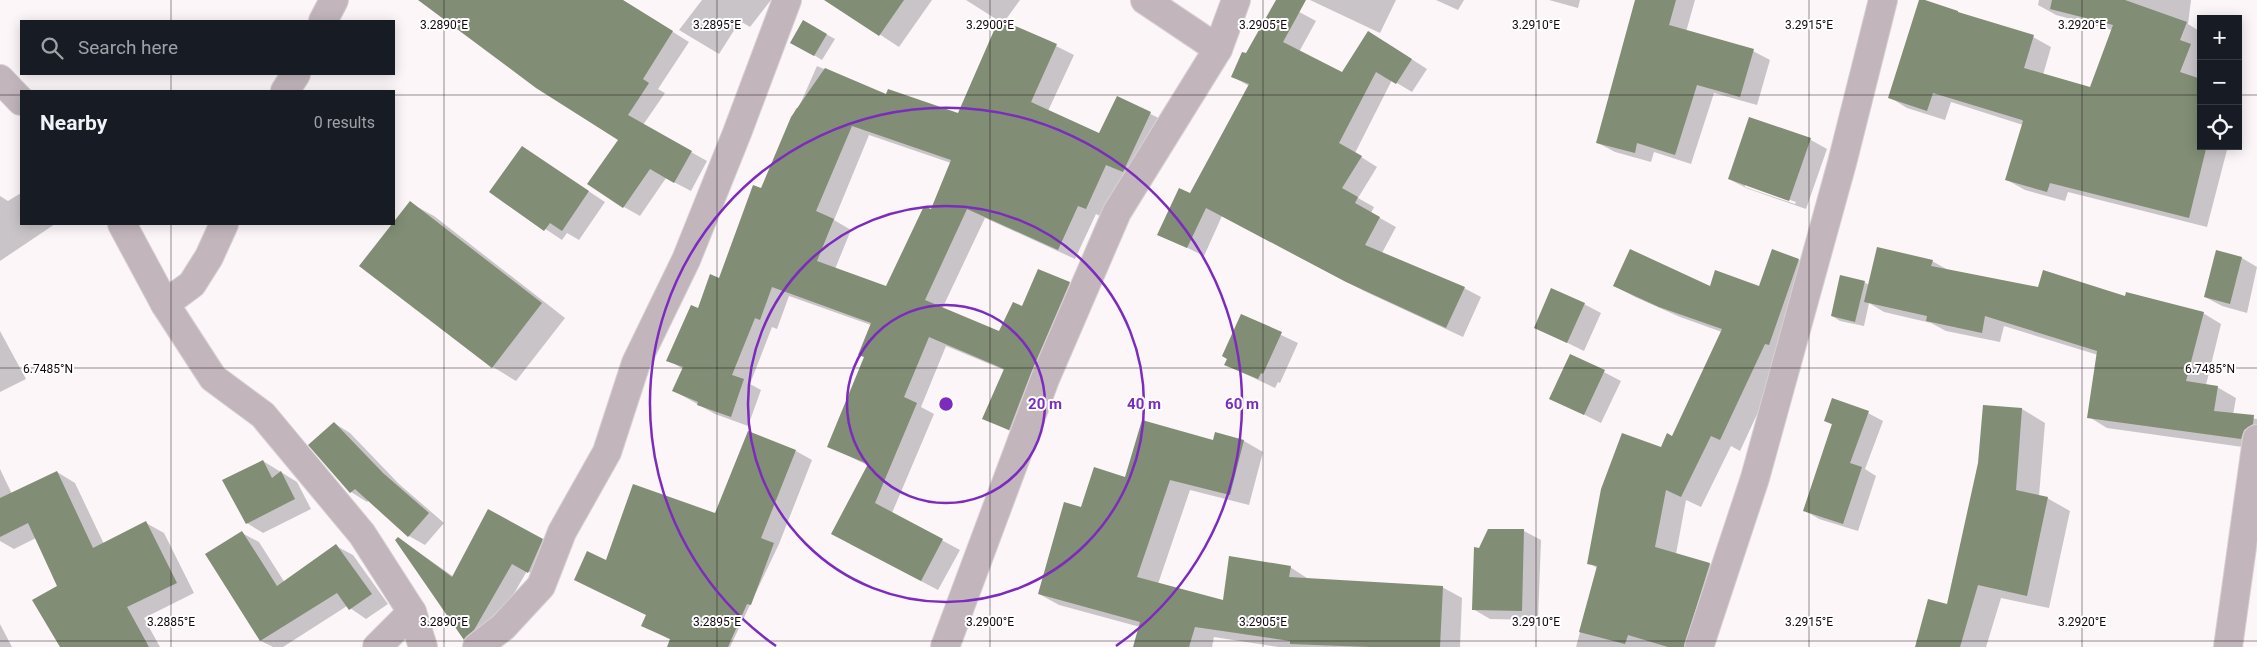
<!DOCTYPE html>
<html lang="en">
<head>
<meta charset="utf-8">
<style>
  body { margin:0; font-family:Roboto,sans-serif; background:#20242c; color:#f1f3f6 }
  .controls { position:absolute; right:15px; top:15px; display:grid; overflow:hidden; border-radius:0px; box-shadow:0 2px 12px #0003 }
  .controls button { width:45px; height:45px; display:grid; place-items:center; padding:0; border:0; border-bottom:1px solid #363941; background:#171b24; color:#f1f3f6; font:25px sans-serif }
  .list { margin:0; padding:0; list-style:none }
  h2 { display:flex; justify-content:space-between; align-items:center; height:65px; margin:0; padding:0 20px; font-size:21px }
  h2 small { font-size:16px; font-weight:400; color:#9ea1a6 }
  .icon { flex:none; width:28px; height:28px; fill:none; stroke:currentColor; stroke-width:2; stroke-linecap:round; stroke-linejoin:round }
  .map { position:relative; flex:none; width:2257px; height:647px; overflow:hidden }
  .search { position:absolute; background:#171b24; box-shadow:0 2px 12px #0003; left:20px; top:20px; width:375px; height:55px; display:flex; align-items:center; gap:12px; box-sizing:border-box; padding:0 18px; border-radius:0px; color:#9ea1a6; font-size:19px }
  .panel { position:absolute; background:#171b24; box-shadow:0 2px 12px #0003; left:20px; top:90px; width:375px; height:135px; border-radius:0px }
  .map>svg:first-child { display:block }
</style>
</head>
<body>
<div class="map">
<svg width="2257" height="647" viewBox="0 0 2257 647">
  <rect width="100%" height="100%" fill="#fcf6f9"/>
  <g fill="#0003" fill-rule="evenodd">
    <path d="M420,0h202l67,42 -31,47 7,4 -22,32 64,36 -16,30 -25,-13 -26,38 -16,-9 -4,-68z"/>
    <path d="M702,0h69l-21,27 -10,-6 -21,33 -40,-24z"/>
    <path d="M827,0h105l-33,47z"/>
    <path d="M966,0h54l-16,22 52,24 18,9 -26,56 52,23 18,-37 50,26 -27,58 -18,-7 -19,44 -8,-4 -21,45 -90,-41 -43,91 58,24 23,-26 46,-24 17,10 -59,146 -44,-21 21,-48 -58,-24 -25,61 13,7 -42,99 68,37 -22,40 -88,-46 19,-78 -41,-20 38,-88 5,-33 -82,-29 -12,33 -5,-2 -22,57 11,6 -13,36 -33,-12 -41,-23 9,-22 -15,-9 52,-81 42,-89 34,-82 2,1 19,-43 70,30 71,18 41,-93zM869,135l82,28 -20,47 -44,78 -52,-19 16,-39 -17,-10z"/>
    <path d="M1277,0l39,21 -17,31 43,21 43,-31 42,27 -15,23 -20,-12 -37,73 22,14 -19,31 16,9 -3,6 25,14 -14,26 82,35 17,9 -18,40 -99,-46 -142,-75 -18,40 -45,-22 32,-39 58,-109 -16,-9z"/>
    <path d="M1310,0h86l-16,33z"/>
    <path d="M1436,0h28l-6,10z"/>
    <path d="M1549,0h31l-2,8z"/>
    <path d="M1636,0h59l-9,32 67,19 17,9 -13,45 -43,-12 -23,71 -37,-12 -3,10 -36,-10 -17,-9z"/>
    <path d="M1920,0l113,37 18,10 -8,28 48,13 21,-58 -56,-15 -18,-10 1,-5h152l-3,24 13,8 -3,18 3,1 -2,29 2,66h27l-21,81 -139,-35 -3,9 -40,-11 -18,-10 16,-55 -72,-23 -6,18 -38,-12 -18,-11z"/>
    <path d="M804,22l31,17 -13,21 -30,-18z"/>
    <path d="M1750,119l61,21 16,9 -21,60 -60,-21 -17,-9zM1745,184l51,18 -1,2 -50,-17z"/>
    <path d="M522,147l83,55 -26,38 -12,-7 -5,7 -72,-48z"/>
    <path d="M21,193v31h34l-55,37v-65l8,5z"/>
    <path d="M410,203l24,13 131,102 -49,63 -23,-14 -132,-101z"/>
    <path d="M2217,252l25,6 15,9 -10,46 -25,-7 -17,-9z"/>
    <path d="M1799,260l19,11 -33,83 -45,97 -9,-5 -30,61 -15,-7 -10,54 34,10 20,11 -24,72h-130l21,-79 -8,-5 73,-114 11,-12 49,-105 -42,-15 -45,-20 -20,-11 145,1z"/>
    <path d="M1932,261l18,10 89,17 87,10 77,15 18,11 -15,61 11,2 19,11 -3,17 24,4v30l-150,-21 -18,-11 9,-62 -94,-29 -4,16 -54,-11 -15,-8 -47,-11 -15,-9 -5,23 -24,-5 -8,-5 32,-34 5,3z"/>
    <path d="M1584,304l17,9 -17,38 -49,-24z"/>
    <path d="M1241,316l57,27 -18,40 -2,-1 -3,6 -49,-23z"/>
    <path d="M0,331l26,48 -26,13z"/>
    <path d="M1571,355l50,26 -20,42 -50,-25z"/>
    <path d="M1833,399l35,14 15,8 -18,48 11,7 -18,55 -39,-12 -15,-9 29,-85 -8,-4z"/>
    <path d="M1984,406l38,3 23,14 -6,73 8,2 23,13 -21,97 -48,-10 -15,49h-70l32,-41 31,-143z"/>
    <path d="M334,423l16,10 49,51 45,39 -19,22 -16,-9 -40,-36 -2,2 -16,-10 -41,-47z"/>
    <path d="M1216,434l28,7 19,11 -14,53 -59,-15 -32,94 66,18 66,-35 20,13 132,7 20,11 -2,49h-182l-64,-10 -2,10h-78l6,-20 -81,-22 -20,-11 42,-85 45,-30 88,-37z"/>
    <path d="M796,451l16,9 -33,84 -49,103h-62l3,-7 -28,-15 4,-10 -72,-36 31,-17 110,-47z"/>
    <path d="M263,461l34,21 14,27 -48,24 -16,-10z"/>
    <path d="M0,469l12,25 45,-22 18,11 29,61 42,-21 18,10 30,60 -50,25 16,29h-99l-3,-61 -22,-48 -22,11 -14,-8z"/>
    <path d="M1489,530l35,1 17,9 -3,80 -48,-1 -17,-10 7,-59z"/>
    <path d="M242,533l17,9 26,41 51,-37 17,9 35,49 -22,15 -19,-13 -64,41h-10l-12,-6 -54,-87z"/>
    <path d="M398,538l56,39 88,-37 14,8 -13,32 -16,-9 -39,67 -9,9 -14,-8z"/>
    <path d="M0,624l12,23h-12z"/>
  </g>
  <g fill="#818d74" fill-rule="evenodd">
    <path d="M418,0h205l50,31 -30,48 6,4 -21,32 64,36 -18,32 -24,-14 -27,39 -36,-24 31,-44 -82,-52z"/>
    <path d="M824,0h80l-25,36z"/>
    <path d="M1276,0h30l-23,42 59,30 26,-41 44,28 -16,25 -20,-12 -37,71 23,13 -20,32 16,9 -3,6 25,14 -15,28 100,42 -19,41 -100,-46 -140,-74 -19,40 -30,-13 22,-47 11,5 59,-109 -18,-7 11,-25 4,1z"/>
    <path d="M1635,0h41l-7,25 85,24 -14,48 -43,-12 -22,70 -38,-12 -2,10 -39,-10z"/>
    <path d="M1919,0h6l33,11v1l76,23 -10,33 66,19 23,-62 -63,-16 2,-9h73l62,22 -7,18 11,4 -11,28 21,7v69l5,1 -17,69 -139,-35 -3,9 -42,-12 18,-59 -1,-1 -89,-27 -6,18 -39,-13z"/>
    <path d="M999,19l58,25 -26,58 68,31 18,-37 34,16 -28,60 -17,-7 -20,44 -8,-3 -20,44 -91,-41 -42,91 74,31 14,-29 9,4 16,-37 32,13 -39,91 -22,57 -27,-11 22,-50 -75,-32 -25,60 13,6 -42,100 68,36 -22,42 -90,-47 37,-70 -41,-17 37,-90 -6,-2 13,-32 -99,-36 -12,33 -5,-2 -23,57 12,4 -13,38 -34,-12 1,-3 -26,-11 11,-24 -17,-6 25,-56 7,3 12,-34 9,4 34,-93 8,3 30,-71 34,-49 61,26 2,-5 70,24zM852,126l99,34 -20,49 -7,-3 -38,80 -69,-25 17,-42 -18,-8z"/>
    <path d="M803,20l24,14 -13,22 -24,-13z"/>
    <path d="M1749,117l62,21 -22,63 -61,-22z"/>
    <path d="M522,146l67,45 -27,40 -12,-8 -6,8 -55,-39z"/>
    <path d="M410,201l132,102 -50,65 -133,-102z"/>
    <path d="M1877,247l56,13 -2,6 107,21 5,-17 82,26 1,-4 78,20 -18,69 32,5 -4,25 40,4 -1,9 -9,6 -3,9 -154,-21 10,-67 -112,-35 -3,17 -56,-12 1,-5 -63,-14z"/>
    <path d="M1630,249l80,37 5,-16 44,16 13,-37 27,10 -30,86 -4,-1 -45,96 -9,-4 -30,61 -15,-7 -11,57 55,16 -26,84h-16l-40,-12 -3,9 -46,-12 18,-66 -10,-2 14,-75 21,-56 39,14 6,-14 5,3 50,-107 -63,-22 -46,-21z"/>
    <path d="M2216,250l26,7 -12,47 -26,-7z"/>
    <path d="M1840,275l25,6 -10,41 -24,-6z"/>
    <path d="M1551,288l34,15 -18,40 -33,-15z"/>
    <path d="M1241,314l41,18 -19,42 -2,-1 -3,6 -34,-14 3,-6 -5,-3z"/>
    <path d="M1570,354l35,16 -21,45 -35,-16z"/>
    <path d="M1832,398l37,13 -19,52 12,4 -19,57 -40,-13 29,-87 -8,-3z"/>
    <path d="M1983,405l39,3 -6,82 32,7 -21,99 -49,-11 -18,62h-45l13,-48 19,5 31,-141z"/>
    <path d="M1142,420l71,20 2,-8 29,8 -14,55 -60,-15 -33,97 86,23 6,-44 62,10 -2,11 154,9 -3,61h-70l-80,-3v-3l-95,-14 -6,20h-56l7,-25 -102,-28 26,-92 17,5 13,-40 31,10z"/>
    <path d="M334,422l49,51 46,40 -21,24 -53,-48 -5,4 -42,-48z"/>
    <path d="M748,431l48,19 -35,88 13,5 -23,62 -4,-1 -19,43h-61l3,-8 -29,-13 5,-11 -72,-35 13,-29 19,9 27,-76 82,29z"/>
    <path d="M263,460l9,18 9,-7 14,28 -49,25 -24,-44z"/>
    <path d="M57,471l36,77 53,-27 31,62 -50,24 22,40h-89l-28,-47 25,-14 -29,-63 -28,14v-39z"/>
    <path d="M488,509l55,30 -15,34 -16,-9 -38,66 -10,10 -69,-100 3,-3 54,40z"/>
    <path d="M1488,529h36l-2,82 -50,-1 2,-63 5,1z"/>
    <path d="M242,531l35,55 59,-42 36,50 -23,16 -12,-17 -77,48 -55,-87z"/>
  </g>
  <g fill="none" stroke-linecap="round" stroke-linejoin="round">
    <defs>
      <g id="minor">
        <path d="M1145,0l73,49"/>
        <path d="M323,21l11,-21"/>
        <path d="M0,79l21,22"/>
        <path d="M285,91l11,-17"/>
        <path d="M122,224l43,80 48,74 50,37 99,119 50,78 11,35"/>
        <path d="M165,304l27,-20 17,-27 15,-33"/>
        <path d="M377,647l35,-35"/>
        <path d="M477,647l26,-20 38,-41 21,-54 45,-80 29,-89 50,-103 51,-127 50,-133"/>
        <path d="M945,647l100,-268 72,-167 101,-163 18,-49"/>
        <path d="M1699,647l56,-169 87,-315 41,-163"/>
        <path d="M2228,647l29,-208"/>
      </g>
    </defs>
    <use href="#minor" stroke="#d7d0d3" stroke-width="30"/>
    <use href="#minor" stroke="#c2b5bc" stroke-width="28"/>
  </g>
  <path fill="none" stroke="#12080e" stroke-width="1" stroke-opacity="0.45" d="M171,0v21M444,0v647M717,0v647M990,0v647M1263,0v647M1536,0v647M1809,0v647M2082,0v647M171,74v17M0,95h21M394,95h1807M2238,95h19M171,224v423M0,368h2257M0,641h2257"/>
  <g fill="none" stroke="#7b2cbf" stroke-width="2.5">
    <circle cx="946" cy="404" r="99"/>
    <circle cx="946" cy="404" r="198"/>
    <path d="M776 646A296 296 0 1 1 1116 646"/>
  </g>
  <g font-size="12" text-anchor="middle" fill="#12080e" stroke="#fff" stroke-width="4" stroke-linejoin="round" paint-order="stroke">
    <text x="444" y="29">3.2890°E</text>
    <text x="717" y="29">3.2895°E</text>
    <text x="990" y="29">3.2900°E</text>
    <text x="1263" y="29">3.2905°E</text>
    <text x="1536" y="29">3.2910°E</text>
    <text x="1809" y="29">3.2915°E</text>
    <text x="2082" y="29">3.2920°E</text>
    <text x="48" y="373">6.7485°N</text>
    <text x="2210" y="373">6.7485°N</text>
    <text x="171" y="626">3.2885°E</text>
    <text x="444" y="626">3.2890°E</text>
    <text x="717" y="626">3.2895°E</text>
    <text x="990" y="626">3.2900°E</text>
    <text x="1263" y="626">3.2905°E</text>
    <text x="1536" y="626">3.2910°E</text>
    <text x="1809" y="626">3.2915°E</text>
    <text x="2082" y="626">3.2920°E</text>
  </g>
  <circle cx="946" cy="404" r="8" fill="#7b2cbf" stroke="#fff" stroke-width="2.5"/>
  <g font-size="15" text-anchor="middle" font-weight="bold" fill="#7b2cbf" stroke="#fff" stroke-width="4" stroke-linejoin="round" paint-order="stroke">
    <text x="1045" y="409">20 m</text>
    <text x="1144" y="409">40 m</text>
    <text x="1242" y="409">60 m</text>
  </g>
</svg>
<div class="controls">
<button>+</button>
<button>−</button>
<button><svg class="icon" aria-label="locate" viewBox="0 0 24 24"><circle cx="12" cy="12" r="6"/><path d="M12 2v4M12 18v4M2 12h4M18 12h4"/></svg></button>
</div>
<div class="search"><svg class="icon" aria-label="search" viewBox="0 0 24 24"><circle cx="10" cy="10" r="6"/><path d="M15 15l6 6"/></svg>Search here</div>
<section class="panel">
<h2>Nearby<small>0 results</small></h2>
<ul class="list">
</ul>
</section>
</div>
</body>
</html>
